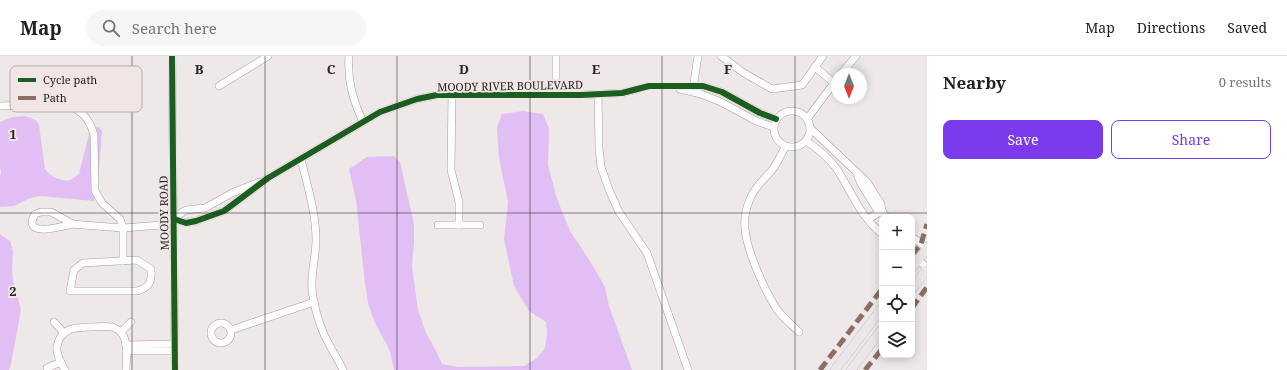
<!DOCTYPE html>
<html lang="en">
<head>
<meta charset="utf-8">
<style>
  body { margin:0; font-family:"Noto Serif",serif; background:#f6f6f6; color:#202124 }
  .controls { position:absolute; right:12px; bottom:12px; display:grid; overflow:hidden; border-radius:8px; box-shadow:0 2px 10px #0003 }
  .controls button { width:36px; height:36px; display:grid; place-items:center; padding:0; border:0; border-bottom:1px solid #e0e0e0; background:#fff; color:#202124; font:20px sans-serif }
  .compass { position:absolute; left:831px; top:12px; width:36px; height:36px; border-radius:50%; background:#fff; box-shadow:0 2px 10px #0003; rotate:180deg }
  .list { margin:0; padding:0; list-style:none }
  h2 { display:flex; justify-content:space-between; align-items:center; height:52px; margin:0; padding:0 16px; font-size:17px }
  h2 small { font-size:13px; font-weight:400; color:#757577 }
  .actions { display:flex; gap:8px; padding:12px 16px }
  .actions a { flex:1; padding:9px 0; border:1px solid #7c3aed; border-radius:8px; text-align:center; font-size:14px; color:#7c3aed }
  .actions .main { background:#7c3aed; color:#fff }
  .icon { flex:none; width:22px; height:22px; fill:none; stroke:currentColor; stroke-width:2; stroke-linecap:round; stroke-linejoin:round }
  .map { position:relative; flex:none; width:927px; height:314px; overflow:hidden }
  header { display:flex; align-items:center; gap:24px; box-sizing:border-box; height:56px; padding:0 20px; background:#fff; border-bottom:1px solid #e0e0e0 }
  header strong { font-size:19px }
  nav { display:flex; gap:22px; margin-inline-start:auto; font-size:14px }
  .search { width:280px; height:36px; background:#f6f6f6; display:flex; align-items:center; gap:10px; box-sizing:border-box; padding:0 14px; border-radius:22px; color:#757577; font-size:15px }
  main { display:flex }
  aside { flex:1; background:#fff }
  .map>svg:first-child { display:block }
</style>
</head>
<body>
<header>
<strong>Map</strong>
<div class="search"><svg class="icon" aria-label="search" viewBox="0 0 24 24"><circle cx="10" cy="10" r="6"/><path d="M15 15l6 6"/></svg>Search here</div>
<nav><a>Map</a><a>Directions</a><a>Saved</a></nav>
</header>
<main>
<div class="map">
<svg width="927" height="314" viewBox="0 0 927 314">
  <rect width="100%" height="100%" fill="#eee8e8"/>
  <g fill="#e1bff5">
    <path d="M523,55l20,3 6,15 -1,36 9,34 13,32 20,30 15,26 4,19 23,64h-238l-4,-19 -16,-30 -6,-18 -3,-20 -9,-83 -7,-31 18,-12 27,-1 6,6 14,62v18l-2,25 6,43 8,23 10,18 6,13 15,3 67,-1 13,-8 8,-10 2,-15 -1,-11 -17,-11 -15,-25 -10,-47 4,-37 -9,-44 -2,-30 5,-14z"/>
    <path d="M25,60l11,4 3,5 6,44c4,7 17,13 25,11 3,-1 6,-4 9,-6l10,-39 8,-8 3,1 2,3 -5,61 -3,9 -54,-5 -10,2 -16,8 -14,1v-31l1,-4 -1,-5v-45l13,-5z"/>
    <path d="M0,178l10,7 3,10 -1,20 1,9 8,30 -10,54 -2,6h-9z"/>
  </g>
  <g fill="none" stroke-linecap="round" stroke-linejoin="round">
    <defs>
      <g id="minor">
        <path d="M172,0l3,314"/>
        <path d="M349,0c-2,24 4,44 14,66"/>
        <path d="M721,0l23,17 28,16 30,-4 21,-29"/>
        <path d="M815,11l19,16"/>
        <path d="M841,18l15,-18"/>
        <path d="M219,30l49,-30"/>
        <path d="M680,33l21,5 20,8 35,19 17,6"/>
        <path d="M693,33l5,-33"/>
        <path d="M598,38l1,54 2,19 9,25 9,20 28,41 41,117"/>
        <path d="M452,39l-1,75 8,32v23"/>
        <path d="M556,39v-39"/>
        <path d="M0,50l58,-2c20,2 31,12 36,31l1,56 7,12 18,16 3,9v33"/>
        <circle cx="792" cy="73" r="18"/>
        <path d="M807,63l30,-40"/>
        <path d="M810,72l57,54 14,22 1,7 4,6"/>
        <path d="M806,85c11,7 22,16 30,27 15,22 24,49 46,66"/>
        <path d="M785,91c-4,8 -8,17 -13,23 -9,11 -17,16 -22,29 -4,9 -6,20 -5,30 2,22 19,60 31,79 6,9 15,16 23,24"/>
        <path d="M301,103c6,26 15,53 15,81 0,19 -7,38 -3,57 3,17 8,34 17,49 4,8 9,15 13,24"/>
        <path d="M857,118l4,10 15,24 6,3"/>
        <path d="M174,163l12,4 10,-2 28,-10 44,-33 112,-66 37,-13 20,-4h144l41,-2 27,-7h54l19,6 38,21 16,6"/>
        <path d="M868,163l14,-8"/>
        <path d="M73,168c-10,2 -52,15 -38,-10l6,-2h10l22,12 10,1 40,3 39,-3 24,-15 19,-2 27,-15 27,-11"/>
        <path d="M438,169h42"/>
        <path d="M912,181l15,11"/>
        <path d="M912,200l15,11"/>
        <path d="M137,204l14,9c1,13 -1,18 -14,22h-67l4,-21 9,-7z"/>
        <path d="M54,266l10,11"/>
        <circle cx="221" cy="277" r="10"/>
        <path d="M231,274l83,-28"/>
        <path d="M121,276l10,-10"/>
        <path d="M126,289l49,-1"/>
        <path d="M126,295h49"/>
        <path d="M47,312l14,-6"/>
        <path d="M65,314c-4,-7 -9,-15 -8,-23 1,-7 5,-14 12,-17 5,-3 36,-4 43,-3 3,1 8,4 10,7 7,8 4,26 4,36"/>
      </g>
      <g id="major">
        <path d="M912,212l15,-20"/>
        <path d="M912,233l15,-20"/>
        <path d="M835,314l47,-62"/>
        <path d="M851,314l31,-41"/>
      </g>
    </defs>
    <use href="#minor" stroke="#a49f9f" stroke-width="8"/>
    <use href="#major" stroke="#c9c7c7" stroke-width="10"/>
    <use href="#minor" stroke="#fcfcfc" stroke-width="7"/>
    <use href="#major" stroke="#ece5e9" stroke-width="9"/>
    <g stroke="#8d6e63" stroke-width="5" stroke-dasharray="10 5" stroke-linecap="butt">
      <path d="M912,199l9,-11 6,-20"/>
      <path d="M912,252l15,-21"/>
      <path d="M820,314l62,-81"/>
      <path d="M865,314l17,-21"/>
    </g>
    <defs>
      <g id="cycleway">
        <path d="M172,0l3,314"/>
        <path d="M174,163l12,4 10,-2 28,-10 44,-33 112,-66 37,-13 20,-4h144l41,-2 27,-7h54l19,6 38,21 16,6"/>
      </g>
    </defs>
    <use href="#cycleway" stroke="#f1e5e5" stroke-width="8"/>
    <use href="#cycleway" stroke="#1b5e20" stroke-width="6"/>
  </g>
  <path fill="none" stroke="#282424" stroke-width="1" stroke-opacity="0.55" d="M132,0v314M265,0v314M397,0v314M530,0v314M662,0v314M795,0v314M0,157h927"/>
  <g text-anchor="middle" stroke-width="4" stroke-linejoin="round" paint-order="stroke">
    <g font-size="11" fill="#282424" stroke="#f1e5e5">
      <text transform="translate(510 30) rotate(-1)" y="4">MOODY RIVER BOULEVARD</text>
      <text transform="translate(164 157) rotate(-91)" y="4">MOODY ROAD</text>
    </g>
  </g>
  <rect x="10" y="10" width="132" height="46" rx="6" fill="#f1e5e5" stroke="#b5abab" stroke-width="1"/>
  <rect x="18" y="22" width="18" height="4" fill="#1b5e20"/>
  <rect x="18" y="40" width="18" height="4" fill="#8d6e63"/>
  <g font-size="11" fill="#282424">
    <text x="43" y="28">Cycle path</text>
    <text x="43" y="46">Path</text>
  </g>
  <g font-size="13" text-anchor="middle" font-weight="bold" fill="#282424" stroke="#f1e5e5" stroke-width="4" stroke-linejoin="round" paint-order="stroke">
    <text x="199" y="18">B</text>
    <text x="331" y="18">C</text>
    <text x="464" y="18">D</text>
    <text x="596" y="18">E</text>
    <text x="728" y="18">F</text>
    <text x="13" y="83">1</text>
    <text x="13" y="240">2</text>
  </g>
</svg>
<div class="controls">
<button>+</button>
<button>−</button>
<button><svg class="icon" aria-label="locate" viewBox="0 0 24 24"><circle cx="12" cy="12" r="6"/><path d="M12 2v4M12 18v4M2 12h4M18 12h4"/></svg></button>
<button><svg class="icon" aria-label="layers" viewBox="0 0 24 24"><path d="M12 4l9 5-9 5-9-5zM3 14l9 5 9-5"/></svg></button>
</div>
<svg class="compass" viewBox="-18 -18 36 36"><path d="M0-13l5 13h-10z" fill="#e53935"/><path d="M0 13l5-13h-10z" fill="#757577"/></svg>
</div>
<aside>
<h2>Nearby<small>0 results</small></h2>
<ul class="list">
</ul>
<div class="actions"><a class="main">Save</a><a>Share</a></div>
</aside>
</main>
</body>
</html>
